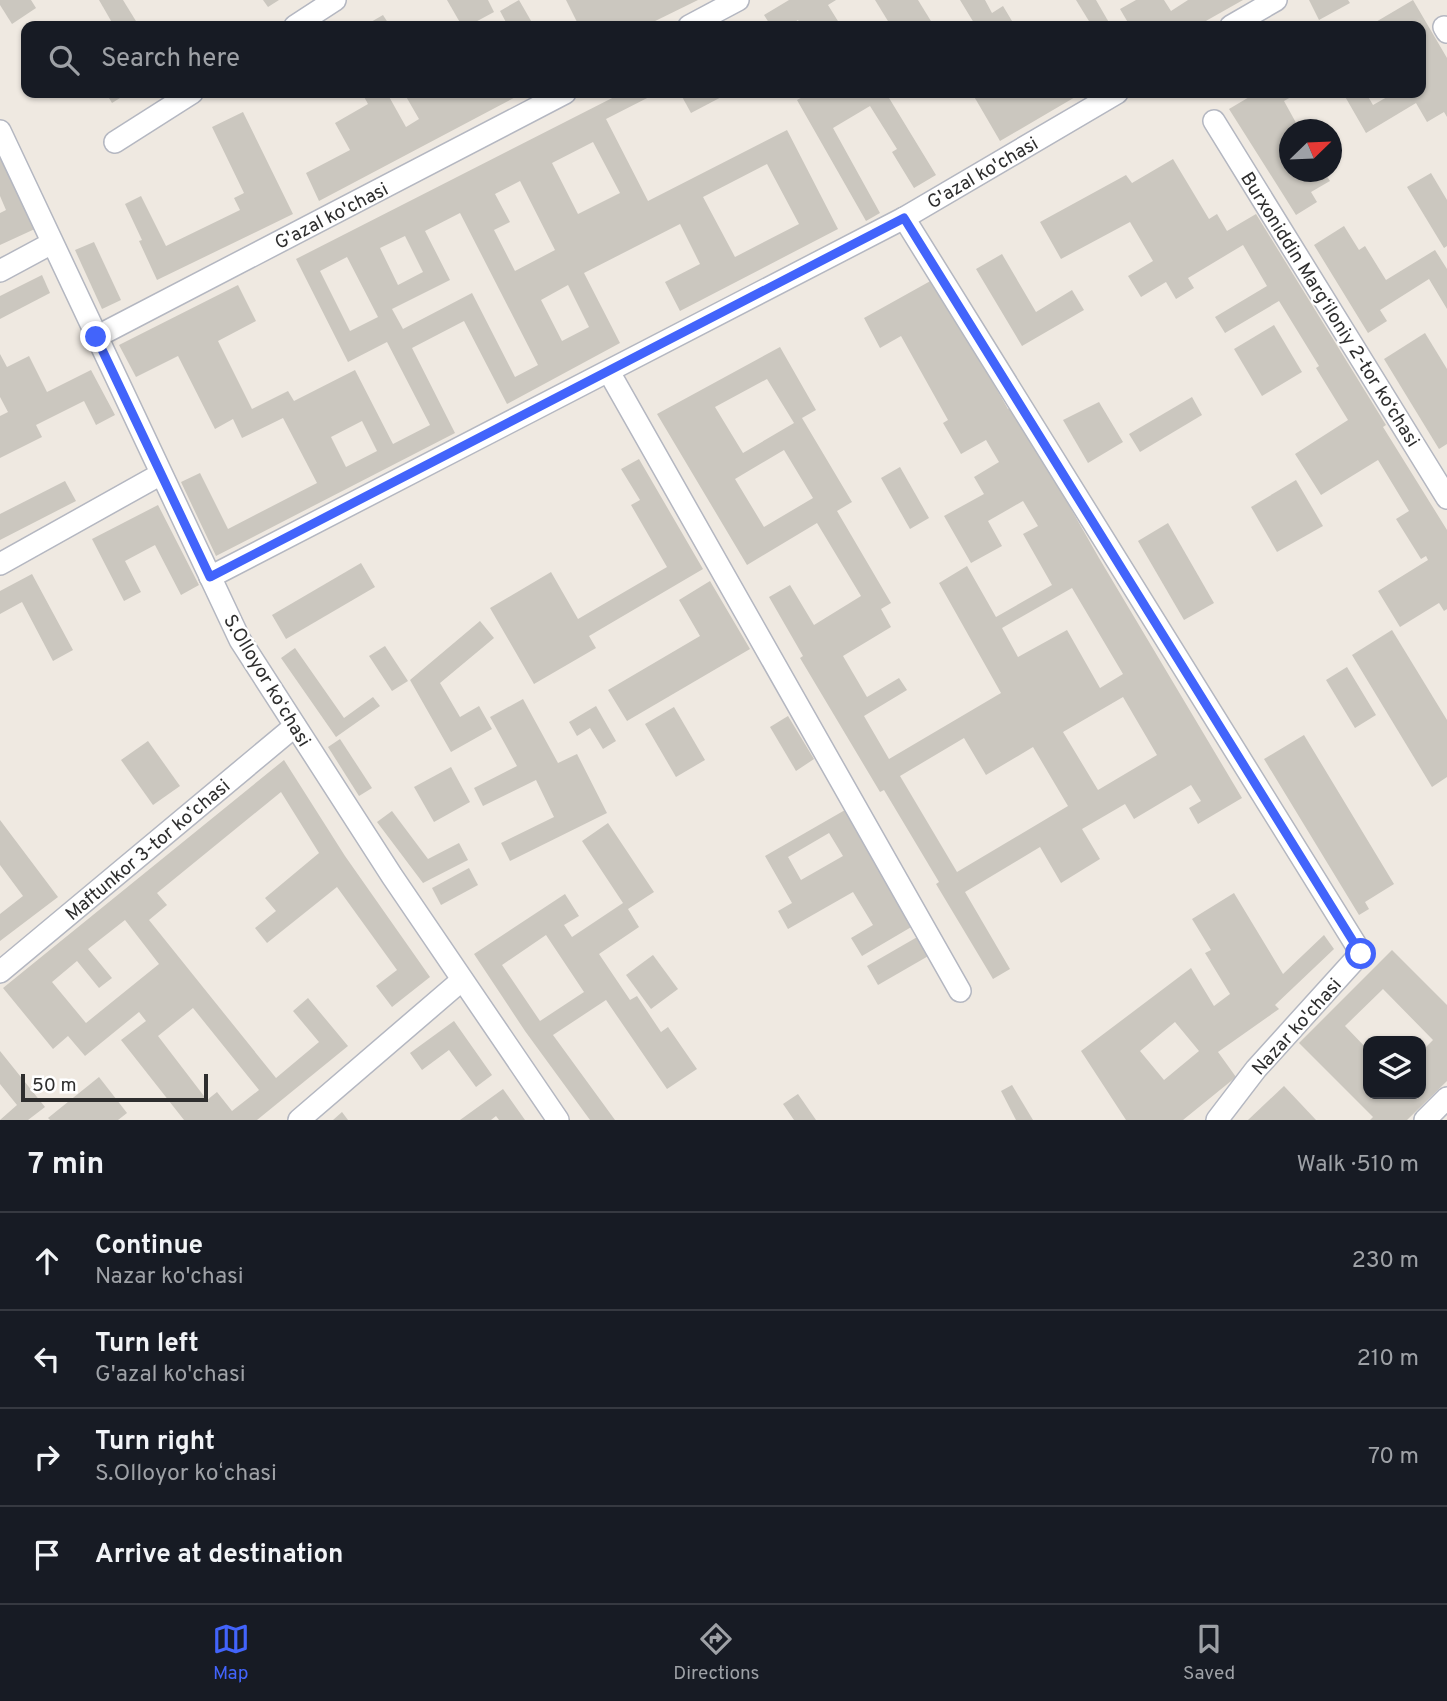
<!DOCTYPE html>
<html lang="en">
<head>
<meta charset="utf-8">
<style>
  body { margin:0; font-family:Overpass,sans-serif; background:#20242c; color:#f1f3f6 }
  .controls { position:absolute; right:21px; bottom:21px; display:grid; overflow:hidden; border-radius:14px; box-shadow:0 2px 5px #0004 }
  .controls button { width:63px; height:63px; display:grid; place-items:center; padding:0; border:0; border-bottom:2px solid #363941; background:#171b24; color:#f1f3f6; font:35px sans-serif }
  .compass { position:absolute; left:1279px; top:119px; width:63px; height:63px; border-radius:50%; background:#171b24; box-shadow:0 2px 5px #0004; rotate:67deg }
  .scale { position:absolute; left:21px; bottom:18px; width:187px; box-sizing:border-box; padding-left:7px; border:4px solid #2e2e2e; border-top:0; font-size:19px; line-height:24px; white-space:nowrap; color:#2e2e2e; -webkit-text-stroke:5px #fff; paint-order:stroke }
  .stop { position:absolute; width:21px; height:21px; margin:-16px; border:5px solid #4264fb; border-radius:50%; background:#fff }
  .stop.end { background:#4264fb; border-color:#fff; box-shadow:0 2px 7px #0008 }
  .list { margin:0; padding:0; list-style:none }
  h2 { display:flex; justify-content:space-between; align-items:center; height:91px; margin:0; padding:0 28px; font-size:30px }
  h2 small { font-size:23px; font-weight:400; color:#9ea1a6 }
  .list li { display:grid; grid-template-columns:46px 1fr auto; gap:21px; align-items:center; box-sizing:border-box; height:98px; padding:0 28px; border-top:2px solid #363941 }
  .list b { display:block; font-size:26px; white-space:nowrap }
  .list p { margin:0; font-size:23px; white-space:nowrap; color:#9ea1a6 }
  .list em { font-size:23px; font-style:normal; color:#9ea1a6 }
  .icon { flex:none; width:38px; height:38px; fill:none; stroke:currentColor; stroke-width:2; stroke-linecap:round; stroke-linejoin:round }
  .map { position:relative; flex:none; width:1447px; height:1120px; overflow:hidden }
  .search { position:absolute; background:#171b24; box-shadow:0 2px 5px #0004; left:21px; right:21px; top:21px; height:77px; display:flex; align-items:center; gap:18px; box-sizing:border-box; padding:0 24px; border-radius:14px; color:#9ea1a6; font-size:26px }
  .sheet { height:483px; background:#171b24 }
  nav { display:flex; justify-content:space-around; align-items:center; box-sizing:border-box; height:98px; border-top:2px solid #363941; background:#171b24; font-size:19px; color:#9ea1a6 }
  nav a { display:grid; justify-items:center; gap:4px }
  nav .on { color:#4264fb }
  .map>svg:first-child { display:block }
</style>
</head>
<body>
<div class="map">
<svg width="1447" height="1120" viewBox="0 0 1447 1120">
  <rect width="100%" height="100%" fill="#efe9e1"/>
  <g fill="#cbc7bf" fill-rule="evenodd">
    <path d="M0,0h31l5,8 -24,16 -12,-19z"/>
    <path d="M99,0h24l16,26h-25z"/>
    <path d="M263,0h16l-11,7z"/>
    <path d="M447,0h41l6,12 -26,14h-6z"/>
    <path d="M519,0l15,26h-26l-8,-15z"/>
    <path d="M566,0h132l-53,26h-66z"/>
    <path d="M789,0h47l-8,5 13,21h-40l-3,-6 -10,6h-17l-7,-11z"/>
    <path d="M875,0h43l16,26h-43z"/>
    <path d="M960,0h25l7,13 11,-7 12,20h-46l5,-3z"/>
    <path d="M1076,0h20l15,26h-19z"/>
    <path d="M1136,0h28l7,11 17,-11h55l-46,26h-67l-10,-17z"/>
    <path d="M1309,0h39l2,3 -31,17z"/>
    <path d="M1413,0l34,58v59l-3,-5 -17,10 -11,-19 -50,30 -23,-40h23l7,12 21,-12h27v-17l5,-3 -5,-8v-39h-52z"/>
    <path d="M383,15l7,11h-26z"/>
    <path d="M106,93h22l-16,10z"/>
    <path d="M362,93h25l19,34 13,-8 -15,-26h119l-204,108 -13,-28 44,-23 -15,-27 33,-19z"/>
    <path d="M622,93h35l-51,26 42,82 139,-71 51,99 -158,82 -15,-29 35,-18 -20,-40 -96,49 36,70 -113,61 -43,-83 -52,27 43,85 -239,123 -35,-74 19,-9 28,56 89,-46 -34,-65 -41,20 -9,-19 -18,10 -37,-73 -42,21 -17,-32 119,-60 18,36 -38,20 34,68 36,-18 6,10 61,-31 38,74 37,-19 -43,-83 -39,20 -52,-103zM593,142l27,51 -42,21 -26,-51zM767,164l32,60 -64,33 -32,-60zM520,181l35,69 -40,21 -21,-41 16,-8 -15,-28zM460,213l78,152 -23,12 -43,-84 -69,36 -11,-20 58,-29 -25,-49zM405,236l18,36 -25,13 -18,-37zM347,257l31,60 -28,14 -30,-60zM568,285l21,42 -27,14 -21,-41zM362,421l15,30 -31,16 -15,-30z"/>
    <path d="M680,93h49l-38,20z"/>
    <path d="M810,93h76l50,82 -22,13 -22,-36 5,-3 -27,-43 -37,22 47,85 -14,8 -69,-121z"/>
    <path d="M972,93h26l3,4 7,-4h74l-82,48z"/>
    <path d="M1256,93h42l-14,8 16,29h-11v42h35l6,9 -19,11 6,10 -21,13 -67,-106z"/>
    <path d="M243,112l50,102 -136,66 -18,-39 3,-1 -17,-36 16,-8 25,50 74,-36 -6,-12 10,-5 -32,-66z"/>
    <path d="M0,152l37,76 -37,17v-32l6,-3 -6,-14z"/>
    <path d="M1173,159l36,60 8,-5 10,17 29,-17 130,211 -3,2 64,103v79l-3,2 -5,-8 -39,24 -22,-36 50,-31 -2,-4 -5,3 -25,-40 13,-8 -31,-51 -57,35 -26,-41 53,-34 -32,-52 3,-2 -40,-65 -54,32 -10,-16 52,-31 -24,-41 -55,33 6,10 -18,11 -10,-17 -25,15 -13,-21 25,-15 -23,-39 -69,37 -21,-37 86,-47 6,8z"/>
    <path d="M1431,173l16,27v46l-3,2 -37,-61z"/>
    <path d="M1344,226l15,24 6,-4 21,34 49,-30 12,19v40l-18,-30 -49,31 7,11 -19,12 -54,-88z"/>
    <path d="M94,242l27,58 -19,9 -27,-59z"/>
    <path d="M1002,254l34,58 36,-22 12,20 -62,36 -46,-77z"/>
    <path d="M42,275l8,18 -50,26v-23z"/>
    <path d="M934,279l74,130 5,-2 86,151 143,240 -44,26 -9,-16 12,-7 -10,-16 -57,34 -9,-15 -43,25 18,30 -39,24 -21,-36 -75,45 45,77 -17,10 -57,-95 3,-2 -55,-92 -4,2 -80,-134 3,-2 -34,-59 21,-12 24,40 47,-29 -44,-73 -70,42 -90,-151 123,-67 36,63 -14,8 50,84 -15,9 54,92 -10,6 10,18 -48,29 24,41 32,-19 8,12 -43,26 25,43 112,-66 -62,-110 28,-17 29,51 56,-32 -29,-51 15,-8 -15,-25 -35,20 14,25 -31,17 -27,-47 40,-22 -10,-17 25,-15 -13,-22 -25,14 -18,-31 5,-3 -47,-84 -21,12 -16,-30zM767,379l27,44 -51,30 -28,-46zM784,450l29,48 -49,29 -29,-48zM1072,588l51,86 -23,14 -33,-58 -49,27 -16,-29zM1123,697l34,58 -59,35 -35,-58zM964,738l22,37 47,-28 35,59 -111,66 -57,-96z"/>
    <path d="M1274,325l28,47 -40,24 -28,-47z"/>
    <path d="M1425,333l22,36v75l-8,5 -55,-90z"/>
    <path d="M0,354l7,13 22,-11 18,36 44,-22 24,45 -19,10 -12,-24 -48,24 6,12 -42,21v-42l8,-4 -8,-15z"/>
    <path d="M1192,397l10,18 -62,37 -11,-18z"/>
    <path d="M1099,402l24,40 -35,21 -25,-43z"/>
    <path d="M639,459l64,110 -114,67 7,12 -62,36 -44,-76 61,-36 27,47 89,-52 -36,-62 9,-5 -19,-31z"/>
    <path d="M900,467l29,51 -19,11 -29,-51z"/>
    <path d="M1296,480l27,46 -46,26 -26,-45z"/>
    <path d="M65,481l11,20 -76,39v-26z"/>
    <path d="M158,505l41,80 -18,10 -26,-50 -30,16 16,31 -17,9 -32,-62z"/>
    <path d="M1168,523l46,80 -30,17 -46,-79z"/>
    <path d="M361,563l14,24 -89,52 -14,-24z"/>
    <path d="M32,574l41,76 -20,11 -31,-59 -22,12v-23z"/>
    <path d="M710,581l40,68 -123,72 -19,-31 92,-54 -21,-36z"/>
    <path d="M480,621l14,17 -54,45 20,34 19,-11 13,23 -41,23 -41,-72z"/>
    <path d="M1392,630l55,90v57l-15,10 -80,-132z"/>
    <path d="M385,646l23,35 -16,10 -23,-35z"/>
    <path d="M295,648l49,70 29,-21 7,9 -44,31 -55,-79z"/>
    <path d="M1347,667l29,48 -21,13 -29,-48z"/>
    <path d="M523,699l35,64 19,-9 30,59 -97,48 -9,-18 53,-26 -18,-37 -53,26 -9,-18 43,-22 -27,-49z"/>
    <path d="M596,706l20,35 -13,8 -13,-21 -13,8 -8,-14z"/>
    <path d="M674,707l31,53 -29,17 -31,-53z"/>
    <path d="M788,716l26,43 -18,12 -26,-44z"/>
    <path d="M1304,735l90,149 -29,18 4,7 -10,6 -95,-156z"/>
    <path d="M340,739l32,49 -13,8 -31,-49z"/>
    <path d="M148,741l32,45 -27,19 -32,-45z"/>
    <path d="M284,760l61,96 85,121 -38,30 -16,-21 21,-16 -60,-83 -70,56 -12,-15 21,-17 -11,-13 54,-45 -38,-61 -124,101 10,12 -18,15 127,158 43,-36 -26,-31 15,-13 40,48 -91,74h-73l-63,-80 25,-19 -7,-9 -54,44 -17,-20 -15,13 -50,-61zM125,920l34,44 -73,59 -34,-41 25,-21 22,27 13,-10 -24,-29zM193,1008l66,82 -27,21 -15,-19 -10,8 -49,-64z"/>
    <path d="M451,767l19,35 -36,20 -20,-35z"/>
    <path d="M845,810l68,116 -51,30 -11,-18 22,-13 -20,-33 -65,37 -10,-18 14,-8 -27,-47zM829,833l14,23 -42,24 -13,-23z"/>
    <path d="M392,811l36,48 31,-16 9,17 -45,23 -46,-61z"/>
    <path d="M0,820l58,77 -58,44v-27l23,-18 -23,-31z"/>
    <path d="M608,823l46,69 -26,17 11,18 -40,27 31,46 7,-4 24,36 7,-5 29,42 -30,20 -61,-89 -53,35 62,85h-25l-65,-89 -51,-77 91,-60 14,22 -15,9 8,12 51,-34 -41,-62zM546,935l38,57 -44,29 -38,-56z"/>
    <path d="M469,868l9,17 -37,20 -9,-17z"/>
    <path d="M1234,893l49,81 41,-39 10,14 -59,56 4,4 -61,43 18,25 -53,43h-57l-45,-69 110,-83 23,38 16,-12 -25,-41 6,-3 -19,-31zM1175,1022l24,29 -35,29 -24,-29z"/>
    <path d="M919,936l11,19 -52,30 -11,-19z"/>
    <path d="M1392,950l55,55v76l-40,39h-37l3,-3 -74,-74zM1383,989l50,51 -12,12v42h-53v-44l-23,-24z"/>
    <path d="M653,955l25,34 -27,20 -25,-34z"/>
    <path d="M454,1021l38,54 -16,12 -27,-37 -27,20 -12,-17z"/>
    <path d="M0,1051l45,56 -17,13h-28l17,-15 -17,-21z"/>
    <path d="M99,1077l28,36 -9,7h-68l-2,-2z"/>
    <path d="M1012,1085l21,35h-17l-15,-29z"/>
    <path d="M1284,1086l32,34h-68z"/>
    <path d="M503,1089l22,31h-26l-3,-4 -5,4h-31z"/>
    <path d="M798,1094l18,26h-22l-11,-16z"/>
    <path d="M342,1112l6,8h-15z"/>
  </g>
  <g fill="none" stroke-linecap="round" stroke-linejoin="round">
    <defs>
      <g id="minor">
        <path d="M295,26l40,-26"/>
        <path d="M689,26l49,-26"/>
        <path d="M1231,26l45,-26"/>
        <path d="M1444,27l3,5"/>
        <path d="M1214,121l233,377"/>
        <path d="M0,131l240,509 152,236 166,244"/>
        <path d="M115,142l77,-49"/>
        <path d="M904,218l457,735 -105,116 -39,51"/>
        <path d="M0,271l52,-28"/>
        <path d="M96,337l469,-244"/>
        <path d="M609,372l351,619"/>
        <path d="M0,564l161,-90"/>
        <path d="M210,577l694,-359 213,-125"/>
        <path d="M0,972l295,-246"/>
        <path d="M299,1120l163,-140"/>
        <path d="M1425,1120l22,-22"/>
      </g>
    </defs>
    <use href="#minor" stroke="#b4b7c1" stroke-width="24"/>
    <use href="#minor" stroke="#fff" stroke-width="21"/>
  </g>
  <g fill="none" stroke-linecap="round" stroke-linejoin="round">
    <path stroke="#4264fb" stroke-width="9" d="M96,337l114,240 694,-359 457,736"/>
  </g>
  <g text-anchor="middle" stroke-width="5" stroke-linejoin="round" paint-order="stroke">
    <g font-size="19" fill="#2e2e2e" stroke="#fff">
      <text transform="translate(982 172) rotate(-30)" y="7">G'azal ko'chasi</text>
      <text transform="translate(331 215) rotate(-27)" y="7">G'azal ko'chasi</text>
      <text transform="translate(1331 309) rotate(58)" y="7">Burxoniddin Marg‘iloniy 2-tor ko‘chasi</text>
      <text transform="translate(268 680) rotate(59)" y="7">S.Olloyor koʻchasi</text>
      <text transform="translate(147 849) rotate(-40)" y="7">Maftunkor 3-tor koʼchasi</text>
      <text transform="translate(1296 1026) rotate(-48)" y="7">Nazar ko'chasi</text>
    </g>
  </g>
</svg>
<div class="controls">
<button><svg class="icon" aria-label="layers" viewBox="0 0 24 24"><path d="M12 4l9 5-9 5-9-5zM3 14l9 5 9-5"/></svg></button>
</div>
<svg class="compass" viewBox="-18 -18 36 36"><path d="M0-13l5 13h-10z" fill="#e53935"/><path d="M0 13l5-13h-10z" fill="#9ea1a6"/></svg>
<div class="scale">50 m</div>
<div class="stop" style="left:1361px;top:954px"></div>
<div class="stop end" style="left:96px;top:337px"></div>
<div class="search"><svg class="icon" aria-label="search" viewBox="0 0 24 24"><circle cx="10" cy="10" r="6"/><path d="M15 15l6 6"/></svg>Search here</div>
</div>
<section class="sheet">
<h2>7 min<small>Walk · 510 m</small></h2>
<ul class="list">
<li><svg class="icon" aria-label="ahead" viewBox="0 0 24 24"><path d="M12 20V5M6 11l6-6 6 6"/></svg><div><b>Continue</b><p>Nazar ko'chasi</p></div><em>230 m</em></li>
<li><svg class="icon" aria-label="left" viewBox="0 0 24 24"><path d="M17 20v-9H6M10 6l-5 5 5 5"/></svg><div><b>Turn left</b><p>G'azal ko'chasi</p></div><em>210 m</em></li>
<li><svg class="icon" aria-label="right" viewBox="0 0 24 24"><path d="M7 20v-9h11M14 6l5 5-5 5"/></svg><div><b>Turn right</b><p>S.Olloyor koʻchasi</p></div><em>70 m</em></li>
<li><svg class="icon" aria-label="arrive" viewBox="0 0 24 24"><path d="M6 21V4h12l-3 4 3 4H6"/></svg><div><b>Arrive at destination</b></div></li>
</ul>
</section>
<nav>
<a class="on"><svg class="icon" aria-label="map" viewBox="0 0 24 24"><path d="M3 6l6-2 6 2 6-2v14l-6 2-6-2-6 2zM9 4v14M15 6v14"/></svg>Map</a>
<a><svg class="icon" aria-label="directions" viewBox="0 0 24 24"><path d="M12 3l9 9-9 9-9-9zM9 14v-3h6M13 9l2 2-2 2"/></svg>Directions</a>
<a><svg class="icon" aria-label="saved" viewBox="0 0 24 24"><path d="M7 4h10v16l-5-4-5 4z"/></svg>Saved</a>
</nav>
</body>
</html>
